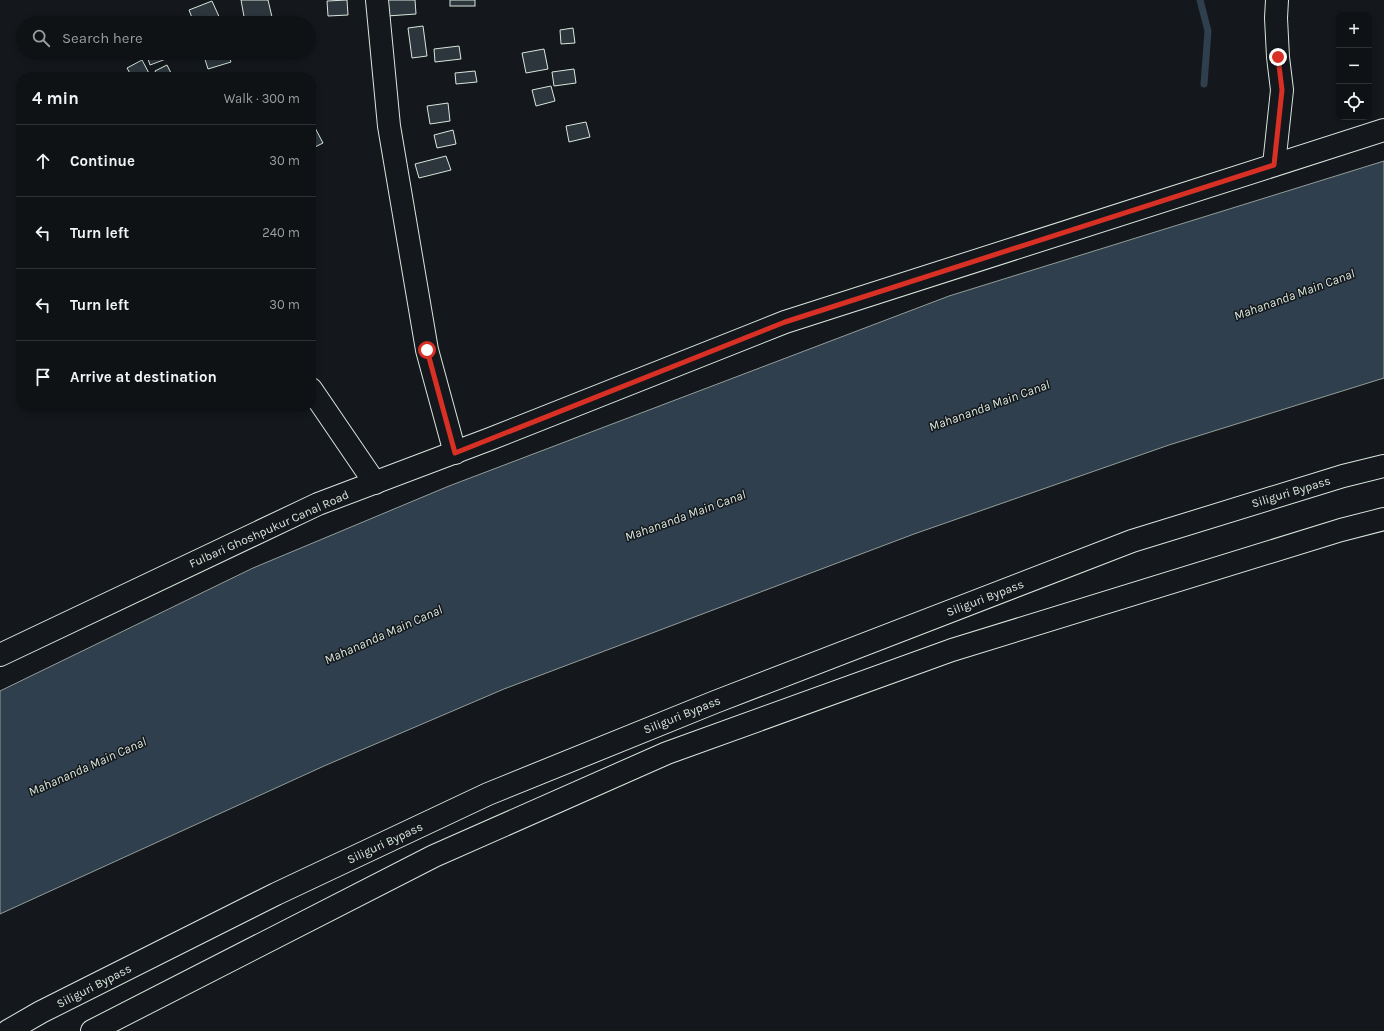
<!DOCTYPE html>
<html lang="en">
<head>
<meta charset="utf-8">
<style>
  body { margin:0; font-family:Karla,sans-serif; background:#181b1e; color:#f1f3f6 }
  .controls { position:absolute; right:12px; top:12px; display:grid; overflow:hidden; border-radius:8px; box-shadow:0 2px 6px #0003 }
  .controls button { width:36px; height:36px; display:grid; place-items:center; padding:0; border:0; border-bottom:1px solid #2f3234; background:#0f1215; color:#f1f3f6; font:20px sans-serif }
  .stop { position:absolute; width:12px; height:12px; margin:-9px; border:3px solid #d93025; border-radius:50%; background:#fff }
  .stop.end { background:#d93025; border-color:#fff; box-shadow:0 1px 4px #0008 }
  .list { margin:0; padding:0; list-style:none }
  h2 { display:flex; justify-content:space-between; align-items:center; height:52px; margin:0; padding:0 16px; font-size:17px }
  h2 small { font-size:13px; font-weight:400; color:#9b9ea0 }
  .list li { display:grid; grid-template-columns:26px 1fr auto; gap:12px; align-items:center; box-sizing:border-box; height:72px; padding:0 16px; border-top:1px solid #2f3234 }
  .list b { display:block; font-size:15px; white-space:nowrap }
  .list em { font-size:13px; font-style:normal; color:#9b9ea0 }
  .icon { flex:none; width:22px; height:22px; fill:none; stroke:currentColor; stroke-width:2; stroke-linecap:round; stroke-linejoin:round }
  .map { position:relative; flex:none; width:1384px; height:1031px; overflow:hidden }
  .search { position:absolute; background:#0f1215; box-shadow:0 2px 6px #0003; left:16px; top:16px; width:300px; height:44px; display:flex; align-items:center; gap:10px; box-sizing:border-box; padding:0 14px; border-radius:22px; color:#9b9ea0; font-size:15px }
  .panel { position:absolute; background:#0f1215; box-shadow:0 2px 6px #0003; left:16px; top:72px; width:300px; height:340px; border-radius:16px }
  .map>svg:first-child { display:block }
</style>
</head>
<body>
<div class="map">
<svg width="1384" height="1031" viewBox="0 0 1384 1031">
  <rect width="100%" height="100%" fill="#14181c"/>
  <path fill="#2f3f4d" stroke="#939e99" d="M1384,161v217l-215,67 -255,89 -410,155 -180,77 -324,148v-223l253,-123 196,-82 500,-190z"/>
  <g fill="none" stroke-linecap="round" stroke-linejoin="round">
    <path stroke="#2f3f4d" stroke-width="7" d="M1200,0l8,31 -4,53"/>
  </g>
  <g fill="#2c363c" stroke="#d8e6dc">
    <path d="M241,0h27l4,17 -27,5z"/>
    <path d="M347,0l1,15 -20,1 -1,-15z"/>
    <path d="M386,0h29l1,14 -29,2z"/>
    <rect x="450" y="0" width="25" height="6"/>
    <path d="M212,1l9,20 -4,2h-23l-5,-13z"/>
    <path d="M423,26l4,30 -15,2 -4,-30z"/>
    <path d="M573,28l2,15 -14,1 -1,-14z"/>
    <path d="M459,46l2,13 -26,3 -1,-13z"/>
    <path d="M544,49l4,20 -22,4 -4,-20z"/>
    <path d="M146,53h18l2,6 -16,6z"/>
    <path d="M203,53h25l3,9 -23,7z"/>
    <path d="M142,60l9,17h-19l-5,-9z"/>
    <path d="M167,65l6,12h-15l-3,-6z"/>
    <path d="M574,69l2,14 -22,3 -2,-14z"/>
    <path d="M475,71l2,11 -21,2 -1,-11z"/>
    <path d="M551,86l4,15 -19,5 -4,-16z"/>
    <path d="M448,103l2,18 -20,3 -3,-18z"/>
    <path d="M311,120l12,23 -12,6z"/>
    <path d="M586,122l4,15 -21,5 -3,-16z"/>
    <path d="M453,130l3,14 -19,4 -3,-13z"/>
    <path d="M446,156l5,14 -32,8 -4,-14z"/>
  </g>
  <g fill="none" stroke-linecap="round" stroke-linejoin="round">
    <defs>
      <g id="minor">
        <path d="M377,0l12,126 38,224 28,103"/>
        <path d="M1274,165l8,-75 -4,-33 -2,-39 1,-18"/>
        <path d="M311,389l64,94"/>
      </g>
      <path id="tertiary" d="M0,655l318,-151 172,-65 295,-117 599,-192"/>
      <g id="trunk">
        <path d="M8,1031l33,-19 235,-118 212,-100 227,-92 417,-161 211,-65 41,-10"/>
        <path d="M92,1031l342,-175 233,-103 285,-103 389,-120 43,-11"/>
      </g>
    </defs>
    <use href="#minor" stroke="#d8e6dc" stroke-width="24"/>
    <use href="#tertiary" stroke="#d8e6dc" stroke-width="24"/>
    <use href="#trunk" stroke="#d8e6dc" stroke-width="24"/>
    <use href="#minor" stroke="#14181c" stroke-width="22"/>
    <use href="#tertiary" stroke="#14181c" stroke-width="22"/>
    <use href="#trunk" stroke="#14181c" stroke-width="22"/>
  </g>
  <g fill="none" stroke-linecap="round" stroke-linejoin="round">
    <path stroke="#d93025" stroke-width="5" d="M427,350l28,103 330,-131 489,-157 8,-75 -4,-33"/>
  </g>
  <g text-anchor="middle" stroke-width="3" stroke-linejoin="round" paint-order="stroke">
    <g font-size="12" fill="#d8e6dc" stroke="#14181c">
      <text transform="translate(1291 492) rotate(-17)" y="4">Siliguri Bypass</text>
      <text transform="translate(269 529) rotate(-24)" y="4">Fulbari Ghoshpukur Canal Road</text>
      <text transform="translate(985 598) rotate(-21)" y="4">Siliguri Bypass</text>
      <text transform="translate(682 715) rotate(-22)" y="4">Siliguri Bypass</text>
      <text transform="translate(385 843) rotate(-25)" y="4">Siliguri Bypass</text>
      <text transform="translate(94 986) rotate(-27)" y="4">Siliguri Bypass</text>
    </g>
    <g font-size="13" font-style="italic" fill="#d8e6dc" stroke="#14181c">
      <text transform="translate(1294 294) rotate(-20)" y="5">Mahananda Main Canal</text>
      <text transform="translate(989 405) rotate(-20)" y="5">Mahananda Main Canal</text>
      <text transform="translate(685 515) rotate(-20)" y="5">Mahananda Main Canal</text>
      <text transform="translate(383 634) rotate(-24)" y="5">Mahananda Main Canal</text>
      <text transform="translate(87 766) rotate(-24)" y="5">Mahananda Main Canal</text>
    </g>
  </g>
</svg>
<div class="controls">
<button>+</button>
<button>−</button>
<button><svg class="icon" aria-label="locate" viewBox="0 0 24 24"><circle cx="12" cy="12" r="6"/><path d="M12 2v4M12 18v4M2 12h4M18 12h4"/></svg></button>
</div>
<div class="stop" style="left:427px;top:350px"></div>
<div class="stop end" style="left:1278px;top:57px"></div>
<div class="search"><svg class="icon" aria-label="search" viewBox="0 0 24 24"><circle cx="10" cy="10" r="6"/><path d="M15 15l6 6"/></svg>Search here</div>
<section class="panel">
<h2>4 min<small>Walk · 300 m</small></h2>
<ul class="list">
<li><svg class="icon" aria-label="ahead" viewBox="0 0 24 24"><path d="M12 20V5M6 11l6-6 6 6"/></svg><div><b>Continue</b></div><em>30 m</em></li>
<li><svg class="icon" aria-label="left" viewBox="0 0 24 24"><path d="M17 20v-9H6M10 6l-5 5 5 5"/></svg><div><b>Turn left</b></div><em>240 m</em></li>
<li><svg class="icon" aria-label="left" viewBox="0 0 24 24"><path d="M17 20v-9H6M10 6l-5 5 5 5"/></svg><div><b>Turn left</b></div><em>30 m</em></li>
<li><svg class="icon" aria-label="arrive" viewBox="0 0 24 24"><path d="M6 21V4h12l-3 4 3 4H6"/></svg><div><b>Arrive at destination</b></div></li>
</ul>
</section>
</div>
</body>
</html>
